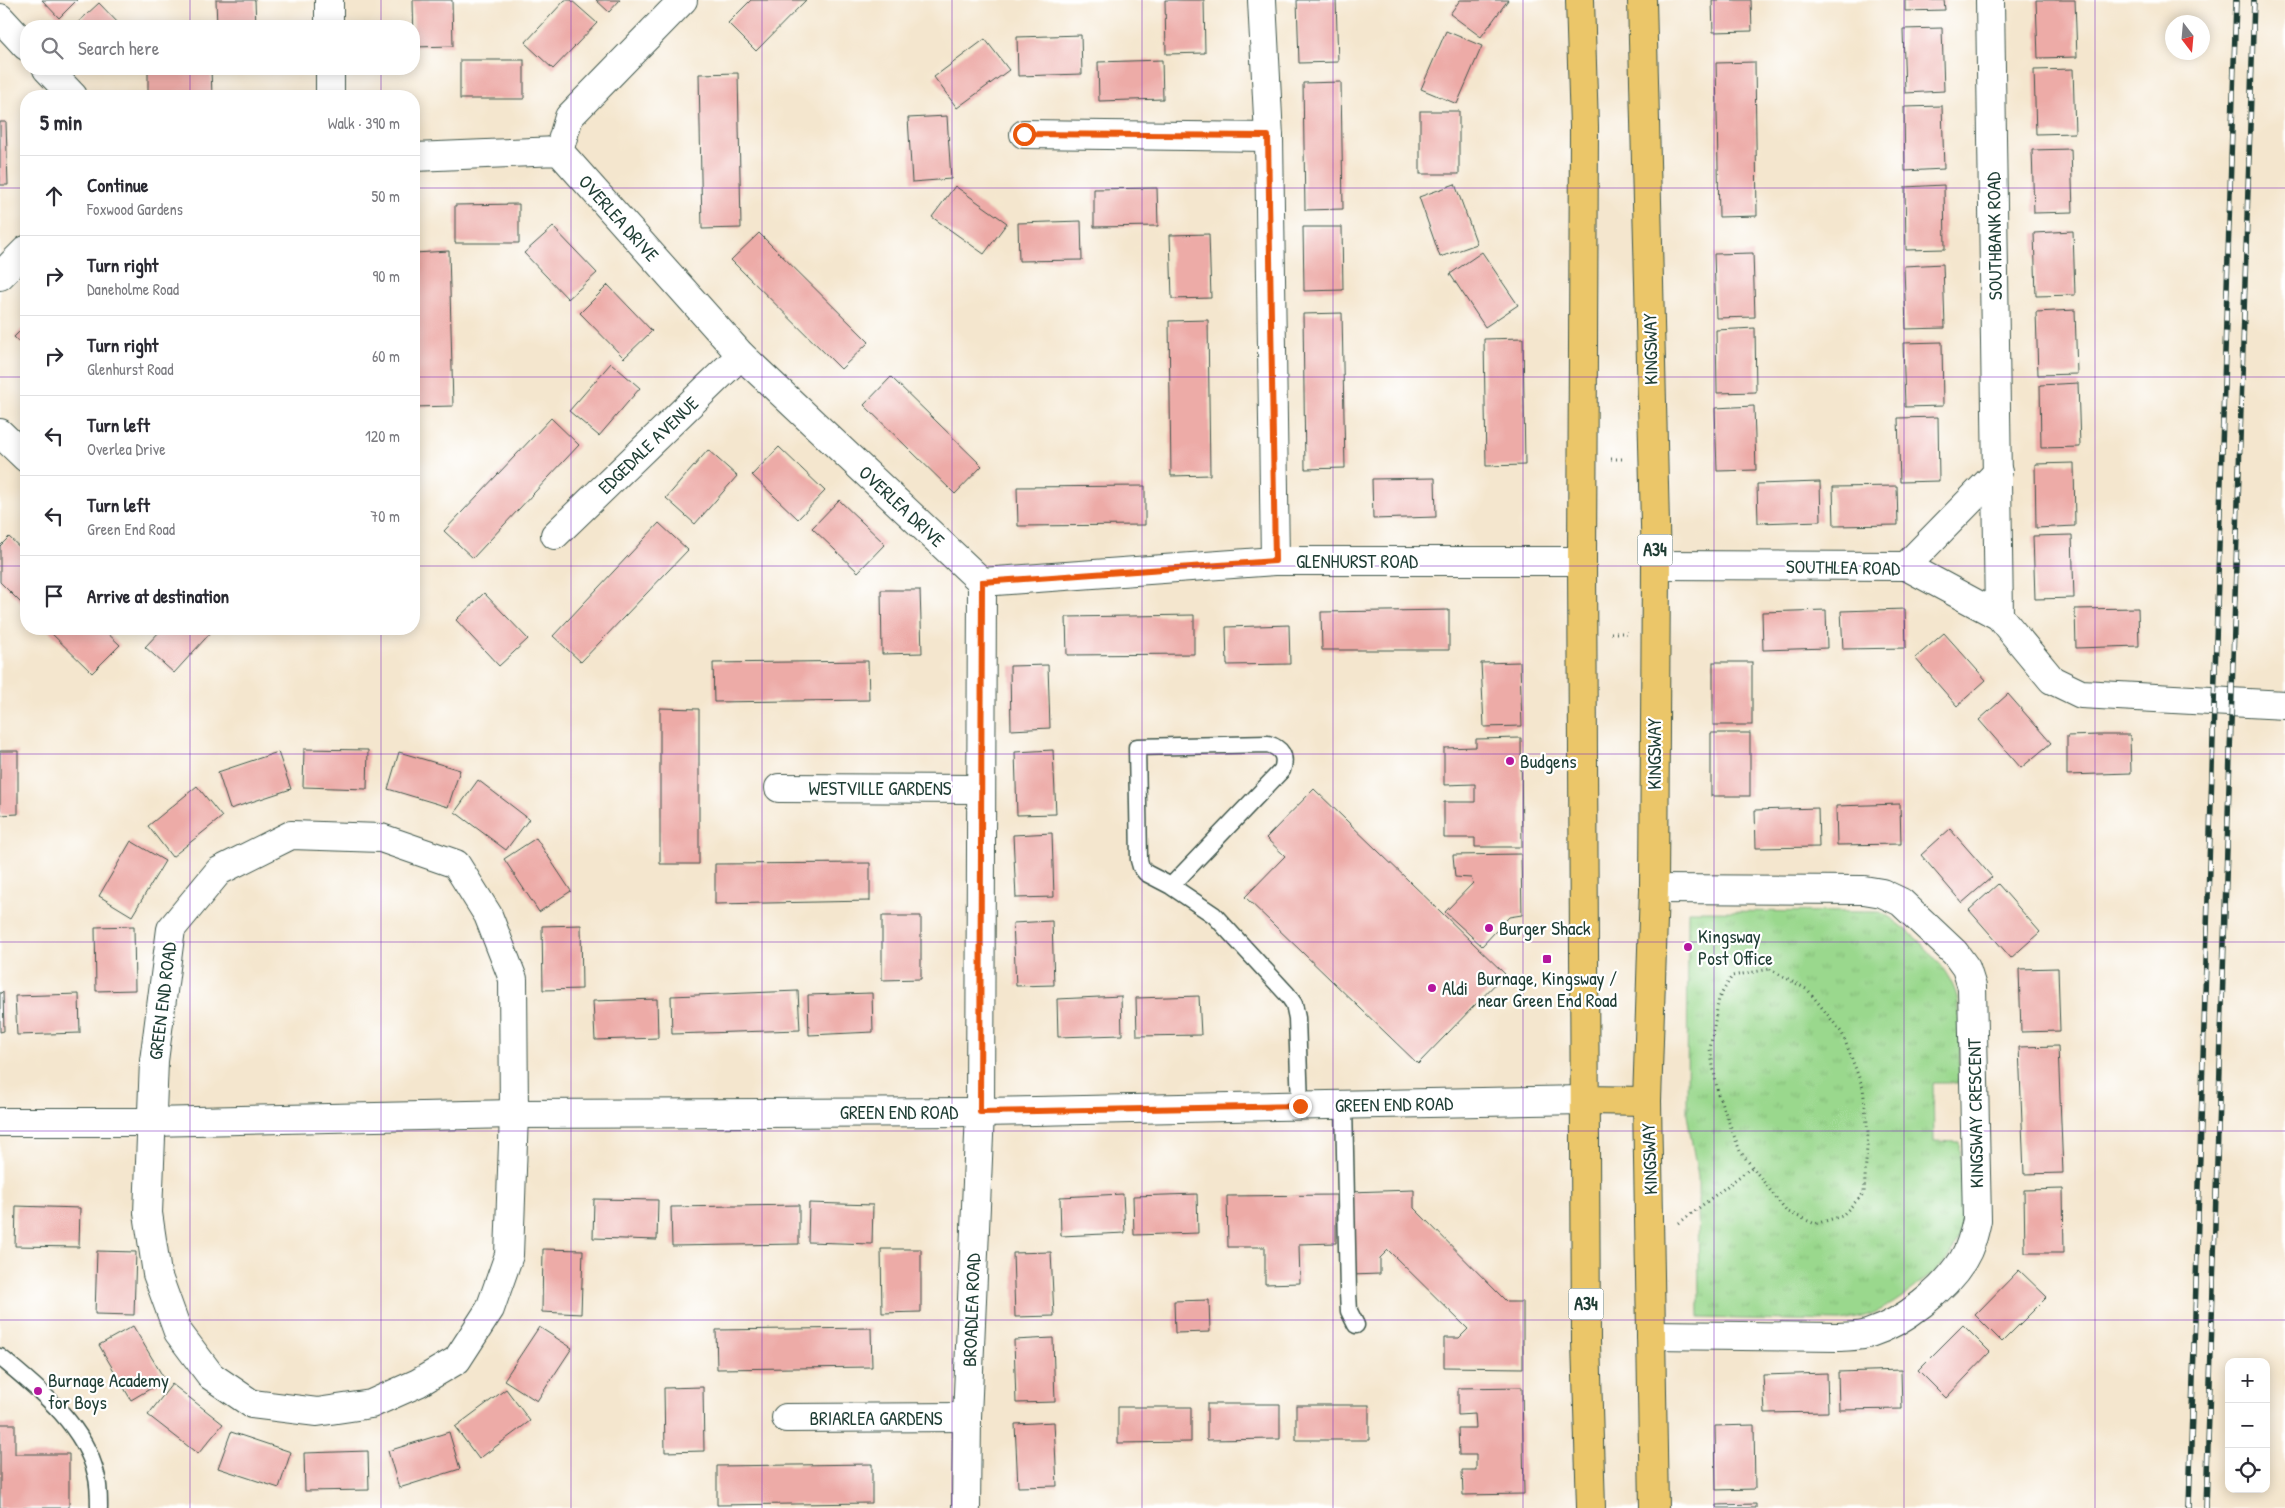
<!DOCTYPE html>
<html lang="en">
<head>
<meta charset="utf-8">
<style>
  body { margin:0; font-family:"Patrick Hand",sans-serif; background:#f7f7f7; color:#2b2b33 }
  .controls { position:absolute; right:15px; bottom:15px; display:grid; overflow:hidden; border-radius:10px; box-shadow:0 2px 12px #0003 }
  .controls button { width:45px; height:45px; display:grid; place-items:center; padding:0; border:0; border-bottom:1px solid #e1e1e2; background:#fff; color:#2b2b33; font:25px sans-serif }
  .compass { position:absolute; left:2165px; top:15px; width:45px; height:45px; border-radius:50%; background:#fff; box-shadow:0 2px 12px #0003; rotate:164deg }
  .stop { position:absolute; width:15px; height:15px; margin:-11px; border:4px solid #ea580c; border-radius:50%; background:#fff }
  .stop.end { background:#ea580c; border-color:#fff; box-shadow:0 1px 5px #0008 }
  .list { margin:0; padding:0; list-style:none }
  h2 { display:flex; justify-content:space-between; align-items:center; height:65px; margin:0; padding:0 20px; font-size:21px }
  h2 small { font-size:16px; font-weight:400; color:#7c7c81 }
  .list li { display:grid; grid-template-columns:32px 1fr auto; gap:15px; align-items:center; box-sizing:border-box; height:80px; padding:0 20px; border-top:1px solid #e1e1e2 }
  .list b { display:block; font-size:19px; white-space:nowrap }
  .list p { margin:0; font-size:16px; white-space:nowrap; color:#7c7c81 }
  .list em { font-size:16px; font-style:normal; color:#7c7c81 }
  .icon { flex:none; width:28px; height:28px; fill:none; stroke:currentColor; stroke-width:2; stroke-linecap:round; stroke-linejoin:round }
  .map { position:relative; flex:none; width:2285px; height:1508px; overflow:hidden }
  .search { position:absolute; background:#fff; box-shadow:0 2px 12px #0003; left:20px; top:20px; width:400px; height:55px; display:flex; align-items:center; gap:12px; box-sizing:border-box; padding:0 18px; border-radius:20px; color:#7c7c81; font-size:19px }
  .panel { position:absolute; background:#fff; box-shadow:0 2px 12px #0003; left:20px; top:90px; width:400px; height:545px; border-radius:20px }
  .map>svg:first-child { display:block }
</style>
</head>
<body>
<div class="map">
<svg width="2285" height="1508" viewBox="0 0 2285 1508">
  <defs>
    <pattern id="park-tufts" width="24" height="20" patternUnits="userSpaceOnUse" patternTransform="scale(1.25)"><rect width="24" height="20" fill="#9ad88d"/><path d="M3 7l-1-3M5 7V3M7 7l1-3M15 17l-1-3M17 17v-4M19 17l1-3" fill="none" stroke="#84ba7a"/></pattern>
  </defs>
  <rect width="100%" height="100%" fill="#fff"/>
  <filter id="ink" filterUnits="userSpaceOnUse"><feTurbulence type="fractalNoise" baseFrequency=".02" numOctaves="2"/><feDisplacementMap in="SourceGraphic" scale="10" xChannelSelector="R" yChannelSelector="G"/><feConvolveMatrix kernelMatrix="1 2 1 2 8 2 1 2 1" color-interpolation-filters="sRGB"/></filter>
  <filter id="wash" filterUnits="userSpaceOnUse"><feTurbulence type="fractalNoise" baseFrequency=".0096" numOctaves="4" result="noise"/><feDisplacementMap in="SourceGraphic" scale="20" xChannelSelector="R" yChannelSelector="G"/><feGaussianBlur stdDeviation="1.12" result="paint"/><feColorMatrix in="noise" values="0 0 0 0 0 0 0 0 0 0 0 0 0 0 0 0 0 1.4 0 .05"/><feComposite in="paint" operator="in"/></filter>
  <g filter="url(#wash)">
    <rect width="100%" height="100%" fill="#f4e6ce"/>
    <path fill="url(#park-tufts)" stroke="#5c8a60" d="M1688,911l192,1c27,13 70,55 77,85 5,23 2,61 2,86h-26l1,58 26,1c1,35 9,82 -10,113 -9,14 -25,24 -37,34 -25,19 -41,28 -73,32l-141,-3 -1,-141 -11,-62z"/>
    <g id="blocks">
      <g fill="#edaba7">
        <path d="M42,0h35l-18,18z"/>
        <path d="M216,0h39l1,26h-39z"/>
        <path d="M413,0h39l1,46 -39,1z"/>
        <path d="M565,0h6l26,23 -44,46 -28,-26z"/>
        <path d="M596,0h24l-11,12z"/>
        <path d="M751,0h55l-50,51 -28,-28z"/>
        <path d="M1165,0h39l1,53 -39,1z"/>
        <path d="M1297,0h39l2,62 -39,1z"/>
        <path d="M1460,0h48l-27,37 -31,-23z"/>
        <path d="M1712,0h39l1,31 -39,1z"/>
        <path d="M1905,0h39l1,10 -40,1z"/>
        <path d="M2036,0h39l2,57 -39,1z"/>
        <path d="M99,3l22,23h-47z"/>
        <path d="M1942,28l2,63 -39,2 -2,-64z"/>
        <path d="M1446,31l36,15 -25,58 -36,-15z"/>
        <path d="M1081,35l1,39 -64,2 -1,-39z"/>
        <path d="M985,39l24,31 -52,38 -23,-31z"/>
        <rect x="460" y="60" width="64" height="39"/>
        <path d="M1162,60l1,39 -64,2 -1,-39z"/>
        <path d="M1755,62l2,154 -38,1 -3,-154z"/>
        <path d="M148,69h63l1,27h-64z"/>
        <path d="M2073,69l2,64 -39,1 -2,-64z"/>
        <path d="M738,73l3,155 -39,1 -3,-155z"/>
        <path d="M1341,82l2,127 -38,1 -2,-127z"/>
        <path d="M1942,106l2,63 -39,2 -1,-64z"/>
        <rect x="1420" y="111" width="39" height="63"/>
        <path d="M947,116l4,63 -39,3 -4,-64z"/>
        <path d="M0,122h6l2,63h-8z"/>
        <path d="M2071,149l2,63 -39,1 -2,-63z"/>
        <path d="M1455,184l22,60 -37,13 -21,-60z"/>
        <path d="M1944,185l1,64 -39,1 -1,-63z"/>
        <path d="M955,186l52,37 -23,31 -52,-37z"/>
        <path d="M1157,188l1,38 -64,1v-38z"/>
        <path d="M519,204v39h-64v-38z"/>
        <path d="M1081,221l1,39 -63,1 -1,-38z"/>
        <path d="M553,227l44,46 -29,26 -44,-46z"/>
        <path d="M1303,227h39l1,63 -39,1z"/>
        <path d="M2073,231l2,64 -39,1 -2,-63z"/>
        <path d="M759,233l110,109 -28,27 -110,-109z"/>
        <path d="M1209,234l2,64 -39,1 -2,-64z"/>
        <path d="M449,251l4,155 -39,1v-154z"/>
        <path d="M1482,252l36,53 -33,22 -35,-53z"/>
        <path d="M1753,253l2,64 -39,1 -2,-64z"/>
        <path d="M1943,264l2,64 -39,1 -2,-63z"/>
        <path d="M608,285l44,46 -28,27 -44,-45z"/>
        <path d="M2075,310l2,64 -39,1 -2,-63z"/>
        <path d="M1342,313l3,155 -40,1 -2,-155z"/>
        <path d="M1208,320l2,155 -39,1 -2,-155z"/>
        <path d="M26,325v23l-12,-11z"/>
        <path d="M1755,328l1,64 -39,1 -1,-63z"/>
        <path d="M1523,338l2,127 -39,1 -2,-127z"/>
        <path d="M1942,342l1,64 -38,1 -2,-64z"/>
        <path d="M611,363l29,25 -41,48 -30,-25z"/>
        <path d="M891,377l91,89 -27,28 -91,-89z"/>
        <path d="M2078,383l2,64 -39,1 -1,-63z"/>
        <path d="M1754,406l2,64 -39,1 -2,-63z"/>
        <path d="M1938,417l1,64 -39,1 -2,-64z"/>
        <path d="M551,418l28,27 -106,113 -29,-27z"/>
        <path d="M779,447l46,44 -27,28 -46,-44z"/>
        <path d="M708,450l29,26 -42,48 -29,-26z"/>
        <path d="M2074,463l1,63 -39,2 -1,-64z"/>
        <path d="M1435,478l1,39 -63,2 -1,-40z"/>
        <path d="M1820,482l1,39 -63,2 -1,-39z"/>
        <path d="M1145,486v39l-127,1 -1,-39z"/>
        <path d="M1897,486l1,39 -64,1 -1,-39z"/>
        <path d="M839,500l46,44 -27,28 -46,-44z"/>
        <path d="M659,523l29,27 -107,112 -28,-26z"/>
        <path d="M2072,535l2,63 -39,1 -2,-63z"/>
        <path d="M9,537l17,16v55l-26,-26v-36z"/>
        <path d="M881,590h39l2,63 -40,1z"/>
        <path d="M484,593l44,46 -29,27 -43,-46z"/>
        <path d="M2138,608l1,38 -63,2 -1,-39z"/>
        <path d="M1905,609l1,39 -63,1 -2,-38z"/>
        <path d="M1449,610v40h-127l-1,-38z"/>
        <path d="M1826,610l1,38 -64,2 -1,-38z"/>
        <path d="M1194,615v39l-127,1 -1,-38z"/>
        <path d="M1289,625l1,39 -63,1 -1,-38z"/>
        <path d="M47,629h56l17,16 -28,28z"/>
        <path d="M162,629h52l-40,44 -29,-26z"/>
        <path d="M1944,633l42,47 -29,26 -42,-48z"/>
        <path d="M868,661l1,39 -155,2 -1,-39z"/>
        <path d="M1520,662l2,64 -38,1 -3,-64z"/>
        <rect x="1713" y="662" width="39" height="63"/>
        <path d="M1048,665l2,63 -39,2 -1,-64z"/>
        <path d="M2008,694l43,49 -30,25 -42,-48z"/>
        <path d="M660,708l39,1v155h-39z"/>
        <rect x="1711" y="733" width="39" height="63"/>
        <path d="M2098,735h32l1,38 -64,2v-39z"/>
        <path d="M1521,738l1,109h-47v-9h-31v-36h31v-18l-31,1v-37l32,-1v-8z"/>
        <path d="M304,749l64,1 -1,39 -64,-2z"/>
        <path d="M1053,750l3,64 -39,1 -2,-63z"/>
        <path d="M0,751h18v63l-18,1z"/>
        <path d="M278,752l13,37 -61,20 -12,-37z"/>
        <path d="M399,752l61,18 -12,37 -60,-18z"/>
        <path d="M478,780l51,39 -23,31 -51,-38z"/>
        <path d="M197,786l25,31 -50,40 -24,-31z"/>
        <path d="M1314,789l191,185 -87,90 -173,-167 40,-41 -19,-18z"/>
        <path d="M1900,804l1,40 -64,1 -1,-39z"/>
        <path d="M1818,808l1,39 -63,1 -1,-38z"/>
        <path d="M1950,829l42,48 -30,26 -41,-48z"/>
        <path d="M1052,833l2,64 -38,1 -3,-63z"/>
        <path d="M536,838l35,53 -32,21 -35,-53z"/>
        <path d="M131,841l34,20 -33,55 -33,-20z"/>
        <path d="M1521,854l1,61 -13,2 -27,29 -37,-34 28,-29 -2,-5 -16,-1 -2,-22z"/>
        <path d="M870,863v38l-155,3v-40z"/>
        <path d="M1998,884l42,48 -29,26 -42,-48z"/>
        <path d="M882,916h39v63l-39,1z"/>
        <path d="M1052,921l2,64 -38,1 -3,-63z"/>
        <path d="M581,925l1,64 -39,1 -1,-64z"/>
        <path d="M134,926l1,64 -39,1 -1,-64z"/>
        <path d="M2058,968l2,63 -39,1 -2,-63z"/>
        <path d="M798,991l2,39 -128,4 -1,-38z"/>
        <path d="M3,992l1,39 -4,1v-39z"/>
        <path d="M872,993l1,39 -64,3 -1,-40z"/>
        <path d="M79,994l1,39 -63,2 -2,-39z"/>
        <path d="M1121,996l1,39 -64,2 -1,-38z"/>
        <path d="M1199,996l2,39 -64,1 -1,-38z"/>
        <path d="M657,999l1,39 -63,2 -2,-39z"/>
        <path d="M2058,1046l5,127 -39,1 -5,-127z"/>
        <path d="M2063,1189l1,64h-39l-1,-63z"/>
        <path d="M1414,1190v18l93,94h16v66l-79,-1v-29h15l9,-9 -80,-79 -8,8v16l-30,1 -2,-83z"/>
        <path d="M1123,1194l2,39 -64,3 -1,-39z"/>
        <path d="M1197,1194l1,39 -64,2 -1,-39z"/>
        <path d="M1336,1195v48l-37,1 1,39 -35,1v-37h-37l-1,-51z"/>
        <path d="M594,1199l64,1 -1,40 -64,-2z"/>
        <path d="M809,1203l64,2 -1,39 -64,-2z"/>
        <path d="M799,1205v39l-127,2 -1,-39z"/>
        <path d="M16,1206l64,2 -1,39 -64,-1z"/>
        <path d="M543,1249l40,1 -2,64 -39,-2z"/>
        <path d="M881,1249h40v63l-39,1z"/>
        <path d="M97,1251l39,1 -2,63 -39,-1z"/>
        <path d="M1051,1252l3,64 -39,1 -2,-64z"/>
        <path d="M2019,1270l28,27 -45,45 -27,-27z"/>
        <path d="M1209,1300l1,32 -35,1 -1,-32z"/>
        <path d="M1963,1325l27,27 -44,46 -28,-28z"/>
        <path d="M133,1326l32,54 -34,20 -32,-55z"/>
        <path d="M539,1327l33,21 -35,53 -33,-21z"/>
        <path d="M871,1328l1,39 -155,2 -1,-39z"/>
        <path d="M1053,1338l2,64 -39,1 -2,-63z"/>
        <path d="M1901,1370l1,39 -63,1 -1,-38z"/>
        <path d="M1827,1373l1,39 -63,1 -2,-38z"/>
        <path d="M172,1384l51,40 -25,30 -50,-39z"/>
        <path d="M703,1387l1,64 -39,1 -1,-64z"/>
        <path d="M1522,1387l2,107 -61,1 -1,-25h14v-15h-17l-1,-27h18l-1,-14 -17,1v-27z"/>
        <path d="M506,1389l24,32 -51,38 -24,-32z"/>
        <path d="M1207,1404h73v35l-73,1z"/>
        <rect x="1296" y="1405" width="73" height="35"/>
        <path d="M1118,1407h73v35l-73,1z"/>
        <path d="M1054,1422l3,64 -39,1 -3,-63z"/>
        <path d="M0,1424h15v30h54v54h-69z"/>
        <path d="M1754,1425l1,64 -39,1 -1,-64z"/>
        <path d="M231,1432l60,20 -12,36 -61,-20z"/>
        <path d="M449,1432l11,37 -61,19 -11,-37z"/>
        <path d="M368,1451l1,39 -64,1 -1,-38z"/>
        <path d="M872,1464v39l-155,2v-39z"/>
        <path d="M1756,1504v4h-39v-3z"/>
      </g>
    </g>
  </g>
  <g filter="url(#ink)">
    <use href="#blocks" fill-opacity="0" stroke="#3f564b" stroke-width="1"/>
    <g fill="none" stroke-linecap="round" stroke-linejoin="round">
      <defs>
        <g id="service">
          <path d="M1171,886l111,-116c5,-14 -1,-22 -14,-26l-131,3 2,113 2,7 5,6 25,13 43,29 73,79 7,10 3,14 3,88"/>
          <path d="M1344,1105l4,188 1,18 7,14"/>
          <path d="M0,1357c37,31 84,67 96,117 3,10 3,23 3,34"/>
        </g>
        <g id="minor">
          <path d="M329,0v26"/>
          <path d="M1262,0l7,137 6,424"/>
          <path d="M1990,0l9,616"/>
          <path d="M0,18l26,28"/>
          <path d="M47,69l26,27"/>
          <path d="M330,69v27"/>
          <path d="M1024,134l245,3"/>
          <path d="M559,151l10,-34 114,-117"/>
          <path d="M414,157l145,-6 182,204 241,227 -2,530 -13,305 -1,91"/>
          <path d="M0,276l26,-26"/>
          <path d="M0,433l26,25"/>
          <path d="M555,535l186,-180"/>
          <path d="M1656,565l250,1 93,50 53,64 29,14 204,11"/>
          <path d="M1906,566l92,-94"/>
          <path d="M982,582l293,-21h307"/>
          <path d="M779,788l202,1"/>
          <path d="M291,835l90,3 75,26 32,51 25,64 1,135 -5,141 -19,54 -33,51 -39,23 -47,21 -54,8 -65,-8 -41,-28 -33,-44 -21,-58 -9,-61 6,-152 17,-132 48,-58z"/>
          <path d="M0,1122h151l363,-8 466,-2 605,-12"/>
          <path d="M1651,1335l188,2c10,-1 22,0 31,-4 34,-11 74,-43 93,-73 8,-13 11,-26 14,-40l-5,-233 -6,-19 -11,-15 -54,-51 -19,-9 -18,-3 -210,-1"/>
          <path d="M786,1418l181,-1"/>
        </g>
        <g id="trunk">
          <path d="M1580,0l4,127 -2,434 4,780 5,167"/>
          <path d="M1642,0l14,565 -2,324 -7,212 7,407"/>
          <path d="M1585,1100l62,1"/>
        </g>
      </defs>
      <use href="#service" stroke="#3f564b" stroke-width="19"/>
      <use href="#minor" stroke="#3f564b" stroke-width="30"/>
      <use href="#trunk" stroke="#3f564b" stroke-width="30"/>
      <g stroke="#3f564b" stroke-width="3" stroke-dasharray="1 4" stroke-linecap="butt">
        <path d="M1611,459h14"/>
        <path d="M1611,633h16"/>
        <path d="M1770,969l38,21 34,43 21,55 5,44 -4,61 -22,23 -27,8 -29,-13 -46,-60 -22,-57 -8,-45 9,-51 13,-22z"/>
        <path d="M1679,1223l73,-56"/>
      </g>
      <use href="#service" stroke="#fff" stroke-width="16"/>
      <use href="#minor" stroke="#fff" stroke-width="28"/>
      <use href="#trunk" stroke="#ebc669" stroke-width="28"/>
      <defs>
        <g id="rail">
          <path d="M2189,1508l47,-1508"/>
          <path d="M2206,1508l48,-1508"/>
        </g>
      </defs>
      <use href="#rail" stroke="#1f3d34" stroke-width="5.5"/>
      <use href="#rail" stroke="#fff" stroke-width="4" stroke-dasharray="11" stroke-linecap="butt"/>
    </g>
  </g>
  <g fill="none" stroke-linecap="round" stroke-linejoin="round" filter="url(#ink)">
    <path stroke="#ea580c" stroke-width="6" d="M1024,134l244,2 7,425 -293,21 -2,530 320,-6"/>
  </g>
  <path fill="none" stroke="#7b2cbf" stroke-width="1" stroke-opacity="0.55" d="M190,0v26M381,0v26M571,0v1508M762,0v1508M952,0v1508M1142,0v1508M1333,0v1508M1523,0v1508M1714,0v1508M1904,0v1508M2095,0v1508M190,69v27M381,69v27M0,188h26M414,188h1871M0,377h26M414,377h1871M0,566h26M414,566h1871M190,629v879M381,629v879M0,754h2285M0,942h2285M0,1131h2285M0,1320h2285"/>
  <g fill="#b5179e" stroke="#fff" stroke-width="2">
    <circle cx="1510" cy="761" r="5"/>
    <circle cx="1489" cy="928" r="5"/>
    <circle cx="1688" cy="947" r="5"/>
    <rect x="1542" y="954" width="10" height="10" rx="2.5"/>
    <circle cx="1432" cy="988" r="5"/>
    <circle cx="38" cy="1391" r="5"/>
  </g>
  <g text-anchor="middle" stroke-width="4.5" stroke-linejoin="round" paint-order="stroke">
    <g fill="#fff" stroke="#627771" stroke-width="1">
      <rect x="1637.5" y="534.5" width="35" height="31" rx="4"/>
      <rect x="1568.5" y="1288.5" width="35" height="31" rx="4"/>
    </g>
    <g font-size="18" font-weight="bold" fill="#1f3d34">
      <text x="1655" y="556">A34</text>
      <text x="1586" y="1310">A34</text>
    </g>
    <g font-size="19" fill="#1f3d34" stroke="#fff">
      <text transform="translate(619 218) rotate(48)" y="7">OVERLEA DRIVE</text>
      <text transform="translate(1994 236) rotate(-91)" y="7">SOUTHBANK ROAD</text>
      <text transform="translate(1650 349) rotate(-91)" y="7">KINGSWAY</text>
      <text transform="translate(648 445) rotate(-44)" y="7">EDGEDALE AVENUE</text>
      <text transform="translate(902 506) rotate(43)" y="7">OVERLEA DRIVE</text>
      <text x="1357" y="568">GLENHURST ROAD</text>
      <text transform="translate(1843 567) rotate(1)" y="7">SOUTHLEA ROAD</text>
      <text transform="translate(1654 754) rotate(-90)" y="7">KINGSWAY</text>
      <text x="880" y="795">WESTVILLE GARDENS</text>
      <text transform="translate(162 1001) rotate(-83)" y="7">GREEN END ROAD</text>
      <text transform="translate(1394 1104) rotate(-1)" y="7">GREEN END ROAD</text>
      <text x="899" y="1119">GREEN END ROAD</text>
      <text transform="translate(1975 1113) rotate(-91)" y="7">KINGSWAY CRESCENT</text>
      <text transform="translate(1649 1159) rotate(-92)" y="7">KINGSWAY</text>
      <text transform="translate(971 1310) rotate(-88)" y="7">BROADLEA ROAD</text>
      <text x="876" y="1425">BRIARLEA GARDENS</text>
    </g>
    <g font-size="19" fill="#1f3d34" stroke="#fff" text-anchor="start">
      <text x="1520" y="768">Budgens</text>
      <text x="1499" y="935">Burger Shack</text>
      <text x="1698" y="943">Kingsway<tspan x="1698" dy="22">Post Office</tspan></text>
      <text x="1547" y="985" text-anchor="middle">Burnage, Kingsway /<tspan x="1547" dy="22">near Green End Road</tspan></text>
      <text x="1442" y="995">Aldi</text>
      <text x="48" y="1387">Burnage Academy<tspan x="48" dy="22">for Boys</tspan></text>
    </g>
  </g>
</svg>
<div class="controls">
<button>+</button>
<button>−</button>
<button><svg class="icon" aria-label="locate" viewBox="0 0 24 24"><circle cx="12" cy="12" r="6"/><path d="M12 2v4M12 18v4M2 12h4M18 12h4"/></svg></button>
</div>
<svg class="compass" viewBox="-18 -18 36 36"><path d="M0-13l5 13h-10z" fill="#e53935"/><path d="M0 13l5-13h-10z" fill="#7c7c81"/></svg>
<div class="stop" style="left:1024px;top:134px"></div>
<div class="stop end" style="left:1300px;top:1106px"></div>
<div class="search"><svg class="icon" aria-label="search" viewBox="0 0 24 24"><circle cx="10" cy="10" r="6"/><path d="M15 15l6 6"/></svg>Search here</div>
<section class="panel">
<h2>5 min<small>Walk · 390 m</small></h2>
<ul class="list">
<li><svg class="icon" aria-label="ahead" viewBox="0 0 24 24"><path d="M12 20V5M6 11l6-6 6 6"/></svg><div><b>Continue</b><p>Foxwood Gardens</p></div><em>50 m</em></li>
<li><svg class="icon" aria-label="right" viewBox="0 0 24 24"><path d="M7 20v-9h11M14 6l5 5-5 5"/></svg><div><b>Turn right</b><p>Daneholme Road</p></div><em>90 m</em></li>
<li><svg class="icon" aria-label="right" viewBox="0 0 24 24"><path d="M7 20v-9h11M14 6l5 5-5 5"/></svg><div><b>Turn right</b><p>Glenhurst Road</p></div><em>60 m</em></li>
<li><svg class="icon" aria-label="left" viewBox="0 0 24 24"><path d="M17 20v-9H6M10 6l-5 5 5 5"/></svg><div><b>Turn left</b><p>Overlea Drive</p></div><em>120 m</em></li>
<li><svg class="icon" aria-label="left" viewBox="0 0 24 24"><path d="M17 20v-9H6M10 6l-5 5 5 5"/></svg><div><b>Turn left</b><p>Green End Road</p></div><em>70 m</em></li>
<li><svg class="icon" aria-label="arrive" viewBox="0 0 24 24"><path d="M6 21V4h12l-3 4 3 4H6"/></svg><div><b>Arrive at destination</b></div></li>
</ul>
</section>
</div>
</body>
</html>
